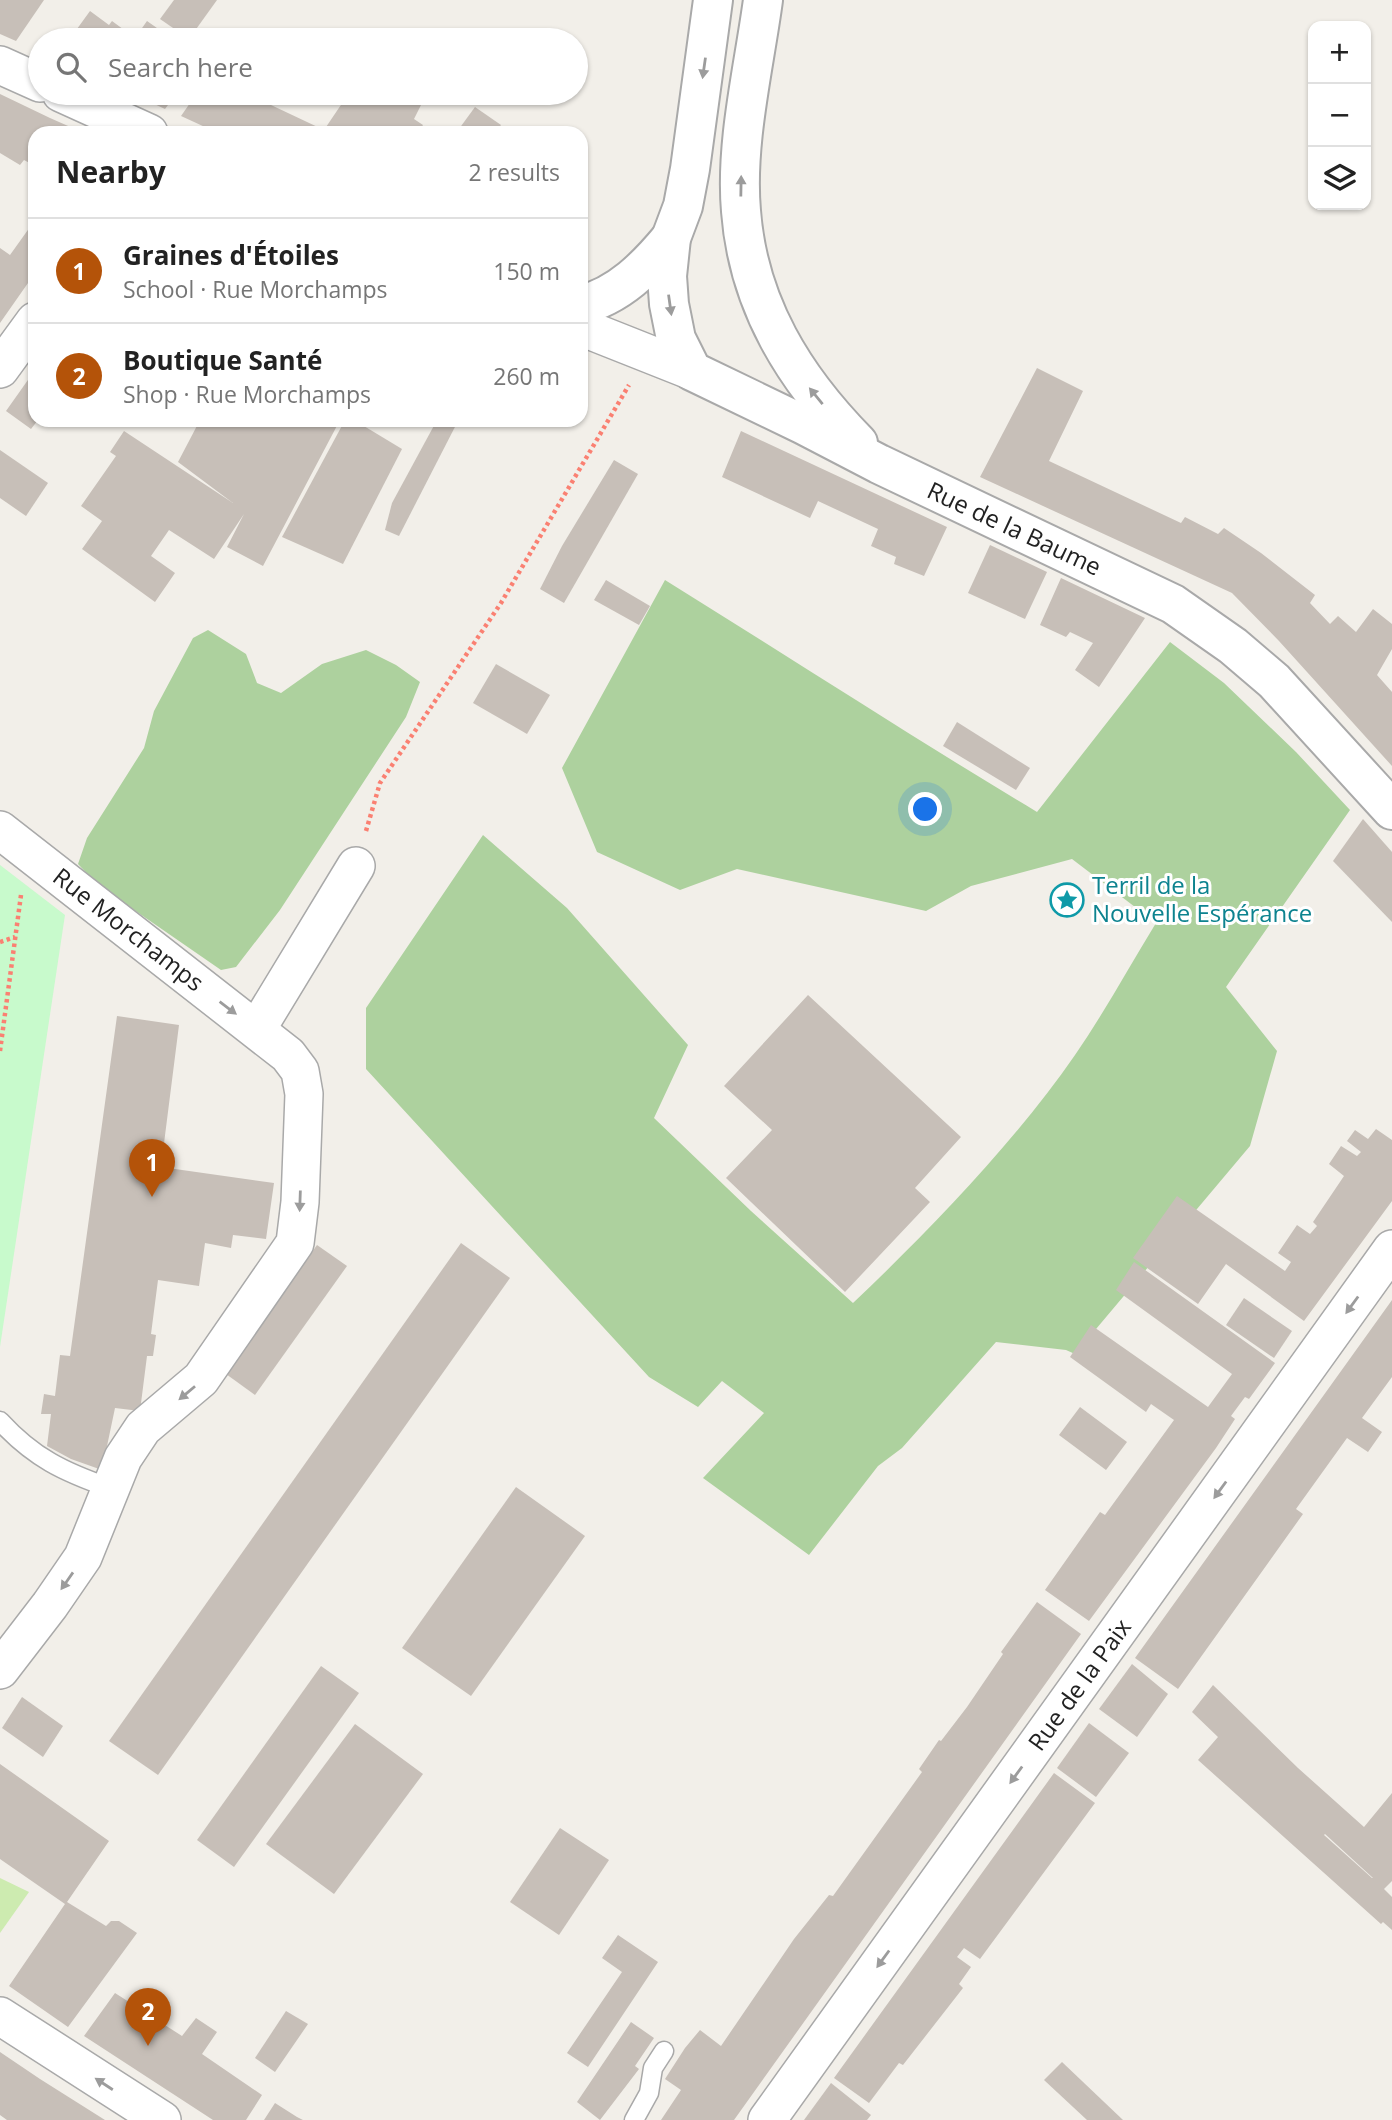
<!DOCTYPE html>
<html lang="en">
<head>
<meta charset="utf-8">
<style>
  body { margin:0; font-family:"Open Sans",sans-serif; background:#f2f2f2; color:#222 }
  .controls { position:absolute; right:21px; top:21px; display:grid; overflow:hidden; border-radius:14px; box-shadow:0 2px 5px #0004 }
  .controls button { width:63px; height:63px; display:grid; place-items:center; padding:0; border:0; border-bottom:2px solid #e0e0e0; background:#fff; color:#222; font:35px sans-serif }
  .you { position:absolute; left:926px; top:810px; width:24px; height:24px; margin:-18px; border:5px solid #fff; border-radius:50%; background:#1a73e8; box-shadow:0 0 0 10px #1a73e833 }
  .badge { display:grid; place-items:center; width:46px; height:46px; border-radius:50%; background:#b45309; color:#fff; font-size:23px; font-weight:700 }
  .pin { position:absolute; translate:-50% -58px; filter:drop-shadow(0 2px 4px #0008) }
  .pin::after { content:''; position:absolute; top:37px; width:24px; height:21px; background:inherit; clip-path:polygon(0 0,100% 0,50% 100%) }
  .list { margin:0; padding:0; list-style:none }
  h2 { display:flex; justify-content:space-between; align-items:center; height:91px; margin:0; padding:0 28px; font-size:30px }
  h2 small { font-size:23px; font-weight:400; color:#767676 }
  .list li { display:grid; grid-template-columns:46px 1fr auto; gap:21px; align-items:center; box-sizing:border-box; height:105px; padding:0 28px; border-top:2px solid #e0e0e0 }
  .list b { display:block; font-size:26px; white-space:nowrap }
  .list p { margin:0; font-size:23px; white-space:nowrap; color:#767676 }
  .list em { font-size:23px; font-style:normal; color:#767676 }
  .icon { flex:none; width:38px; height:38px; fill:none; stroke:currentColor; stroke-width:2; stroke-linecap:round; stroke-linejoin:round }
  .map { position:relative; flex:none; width:1392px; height:2120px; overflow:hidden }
  .search { position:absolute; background:#fff; box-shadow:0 2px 5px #0004; left:28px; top:28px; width:560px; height:77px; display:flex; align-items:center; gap:18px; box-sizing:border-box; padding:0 24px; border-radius:38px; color:#767676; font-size:26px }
  .panel { position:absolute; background:#fff; box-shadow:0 2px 5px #0004; left:28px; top:126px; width:560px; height:301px; border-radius:21px }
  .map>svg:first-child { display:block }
</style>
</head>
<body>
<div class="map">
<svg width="1392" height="2120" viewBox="0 0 1392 2120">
  <rect width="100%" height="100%" fill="#f2efe9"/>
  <path fill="#cdebb0" d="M0,1878l29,14 -29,41z"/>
  <g fill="#add19e">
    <path d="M665,580c124,77 247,157 372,232l133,-170 54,41 72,69 54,58 -124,177 51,64 -27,95 -175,208 -9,-4 -70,-8 -94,106 -24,18 -69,89 -106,-77 61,-65 -42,-32 -24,26 -49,-30 -283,-308v-61l117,-173 84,73 121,137 -34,73 97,93 102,92c77,-73 161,-160 222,-248 29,-42 54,-88 81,-132l-84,-64 -101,27 -45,25 -189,-42 -57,21 -83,-38 -35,-84z"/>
    <path d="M208,630l38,24 11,29 24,10 41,-29 44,-14 30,15 24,17 -14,35 -126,193 -44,57 -15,3 -123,-85 -20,-21 9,-26 57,-90 10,-37 39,-73z"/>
  </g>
  <path fill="#c8facc" d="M0,865l65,50 -65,432z"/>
  <g fill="#c7bfb8" fill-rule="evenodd">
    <path d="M0,0h44l-28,41 -16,-7z"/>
    <path d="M174,0h43l-28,39 -29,-20z"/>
    <path d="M90,11l19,14 3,-4 23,17 12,-17 27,19h-105z"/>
    <path d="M131,93h46l-12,16z"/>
    <path d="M197,93h68l9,5 -3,7 53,25 25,-37h59l-1,2 15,8 -8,16 9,6 -5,8h-200l-37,-17z"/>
    <path d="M0,94l50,24 34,15h-49v33l-11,-6 -4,5 -20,-12z"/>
    <path d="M475,107l26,18 -6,8h-39z"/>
    <path d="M35,220v53l-35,50v-75l10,7z"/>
    <path d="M1037,368l46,23 -34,70 132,62 4,-6 33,17 6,-6 37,25 54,42 -5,8 20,21 8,-8 18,16 17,-23 19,15v25l-15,26 15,17v74l-113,-125 -47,-48 -252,-116z"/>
    <path d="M35,370v50h3l-7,9 -25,-18z"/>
    <path d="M200,420h140l-77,146 -36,-19 17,-33 -30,45 -45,-29 -18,26 24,17 -20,29 -73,-53 20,-28 -21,-15 35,-50 -6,-4 14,-21 109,72 -55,-41z"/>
    <path d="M345,420h9l48,29 -59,115 -61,-27z"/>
    <path d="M437,420l21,1 -59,115 -14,-6 7,-27z"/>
    <path d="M741,431l206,96 -23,49 -30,-12 2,-7 -25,-11 7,-17 -60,-28 -8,17 -88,-41z"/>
    <path d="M0,450l48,33 -22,33 -26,-18z"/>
    <path d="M614,460l24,14 -74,129 -24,-14 22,-43z"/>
    <path d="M990,545l57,27 -22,47 -57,-26z"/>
    <path d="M1061,578l84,40 -46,69 -24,-17 18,-27 -23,-11 -4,5 -26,-12z"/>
    <path d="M606,580l44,26 -11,19 -45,-25z"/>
    <path d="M496,664l54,31 -23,39 -54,-31z"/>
    <path d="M957,722l73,46 -14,22 -73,-44z"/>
    <path d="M1363,819l29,33v70l-59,-61z"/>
    <path d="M808,995l153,142 -46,51 15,14 -85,90 -119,-114 46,-48 -48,-44z"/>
    <path d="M117,1016l62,9 -18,142 113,16 -8,56 -33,-4 -2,13 -26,-5 -6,43 -41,-6 -7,54 5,1 -3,21h-6l-7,55 -25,-3 -13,62 -31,-11 -24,-13 4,-32h-10l3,-20 11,2 5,-41 10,1z"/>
    <path d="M1376,1129l16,11v61l-88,120 -78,-57 -28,40 -65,-46 44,-62 108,75 6,-9 -13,-9 19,-28 13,9 7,-8 -4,-4 31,-46 -15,-12 12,-18 16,10 4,-4 -14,-11 8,-11 13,9z"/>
    <path d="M461,1243l49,35 -352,497 -49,-34z"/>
    <path d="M317,1245l30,21 -92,129 -29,-21z"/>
    <path d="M1134,1262l141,101 -26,36 -4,-2 -14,19 4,3 -19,29 -127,173 -44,-31 55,-78 5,3 69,-95 -23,-16 -5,8 -76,-55 21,-32 117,82 24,-33 -116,-84z"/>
    <path d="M1244,1298l48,33 -18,27 -48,-33z"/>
    <path d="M1392,1300v77l-30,41 20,14 -14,20 -21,-14 -51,71 7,5 -125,175 -43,-31z"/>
    <path d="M1080,1407l47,35 -21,28 -47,-35z"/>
    <path d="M516,1487l69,49 -114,160 -69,-48z"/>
    <path d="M1037,1602l44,32 -347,486h-73l20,-30 -16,-11 20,-31 15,-18 21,16 73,-107 35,-44 4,1 89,-124 -3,-3 20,-29 2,1 26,-34 36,-53 -2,-2z"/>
    <path d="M1132,1664l36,30 -31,43 -38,-28z"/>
    <path d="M321,1666l38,27 -125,174 -37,-27z"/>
    <path d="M1213,1685l85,83 66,59 28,-34v88l-8,8 8,8v33l-9,-8 -2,2 -183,-164 20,-23 -26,-25zM1325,1834l48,44h-1l-48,-43z"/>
    <path d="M22,1697l41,29 -20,31 -41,-29z"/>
    <path d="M1089,1723l40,30 -33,44 -39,-29z"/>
    <path d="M355,1724l68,50 -89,120 -68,-50z"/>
    <path d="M0,1764l109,77 -42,61 39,24 5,-5h8l18,12 -69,94 -59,-41 56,-82 -65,-45z"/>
    <path d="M1054,1773l41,30 -115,156 -16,-11 -7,9 14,10 -12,17 4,4 -60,77 -4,-2 -30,40 -35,-25z"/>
    <path d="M560,1828l49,32 -50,75 -49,-33z"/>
    <path d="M618,1935l40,27 -70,105 -21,-14 55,-81 -20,-14z"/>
    <path d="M115,1993l67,43 14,-18 21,14 -15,22 60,41 -16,25h-33l-129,-84z"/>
    <path d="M286,2011l22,13 -33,48 -20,-14z"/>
    <path d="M631,2022l23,16 -19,28 4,3 -39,51 -23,-18z"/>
    <path d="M0,2052l40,27 65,41h-98l-7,-5z"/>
    <path d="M1062,2062l61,58h-36l-43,-40z"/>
    <path d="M831,2083l40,32 -4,5h-63z"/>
    <path d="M275,2103l22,14 6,3h-39z"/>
  </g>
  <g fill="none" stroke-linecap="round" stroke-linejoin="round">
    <defs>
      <g id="service">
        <path d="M0,1421c34,37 64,51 110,67"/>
        <path d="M634,2120l15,-27 4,-25 11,-17"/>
      </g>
      <g id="minor">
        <path d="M0,65l40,18"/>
        <path d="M61,93l88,40"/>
        <path d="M581,327l111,44"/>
        <path d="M0,369l35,-48"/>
        <path d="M0,830l288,225 12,16 4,23 -4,108 -5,41 -94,136 -58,49 -20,30 -40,99 -33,48 -50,65"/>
        <path d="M257,1029l99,-163"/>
        <path d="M0,2016l162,104"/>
        <path d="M767,2120l625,-871"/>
      </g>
      <g id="tertiary">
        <path d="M713,0l-23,169 -7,37 -12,32 -4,38 2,28 7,35 16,32 112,54 75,39 294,140 60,42 41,35 118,129"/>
        <path d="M763,0c-9,67 -28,143 -22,211 7,93 53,167 117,232"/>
        <path d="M581,305c38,-9 66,-38 90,-67"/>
      </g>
    </defs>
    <use href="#service" stroke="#a9a9a9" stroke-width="21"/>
    <use href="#minor" stroke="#a9a9a9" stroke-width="40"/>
    <use href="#tertiary" stroke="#a9a9a9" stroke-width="42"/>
    <g stroke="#fa8072" stroke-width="4.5" stroke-dasharray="3.5 3.5" stroke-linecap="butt">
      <path d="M366,831l14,-48 121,-180 128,-218"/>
      <path d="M0,942l15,-5"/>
      <path d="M0,1051l21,-156"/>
    </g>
    <use href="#service" stroke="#fff" stroke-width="18"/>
    <use href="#minor" stroke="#fff" stroke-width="37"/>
    <use href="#tertiary" stroke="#fff" stroke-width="38"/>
  </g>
  <defs><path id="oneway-solid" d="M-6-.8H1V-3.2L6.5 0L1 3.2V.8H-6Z" transform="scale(1.75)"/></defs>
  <g fill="#9c9c9c">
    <use href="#oneway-solid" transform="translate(704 68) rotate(98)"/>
    <use href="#oneway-solid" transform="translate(741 186) rotate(-89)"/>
    <use href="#oneway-solid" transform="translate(670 305) rotate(82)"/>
    <use href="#oneway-solid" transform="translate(816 396) rotate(-129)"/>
    <use href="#oneway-solid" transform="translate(228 1008) rotate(37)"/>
    <use href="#oneway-solid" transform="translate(300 1201) rotate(92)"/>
    <use href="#oneway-solid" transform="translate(1352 1305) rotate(126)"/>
    <use href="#oneway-solid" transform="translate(187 1393) rotate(140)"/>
    <use href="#oneway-solid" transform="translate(1220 1490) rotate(126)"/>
    <use href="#oneway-solid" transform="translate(67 1581) rotate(125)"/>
    <use href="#oneway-solid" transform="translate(1016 1775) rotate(126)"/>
    <use href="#oneway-solid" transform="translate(883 1959) rotate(126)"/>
    <use href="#oneway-solid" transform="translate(104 2084) rotate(-147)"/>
  </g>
  <defs>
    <symbol id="sight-ring" viewBox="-11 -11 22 22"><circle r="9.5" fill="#fff" stroke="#0f9aa8" stroke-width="1.5"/><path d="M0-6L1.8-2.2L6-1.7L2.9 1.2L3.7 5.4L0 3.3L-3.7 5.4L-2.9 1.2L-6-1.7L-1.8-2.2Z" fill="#0f9aa8"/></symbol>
  </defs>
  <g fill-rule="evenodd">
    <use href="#sight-ring" x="1048" y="881" width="38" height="38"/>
  </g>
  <g text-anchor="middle" stroke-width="6" stroke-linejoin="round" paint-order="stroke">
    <g font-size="24" fill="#222" stroke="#fff">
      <text transform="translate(1014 529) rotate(25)" y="8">Rue de la Baume</text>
      <text transform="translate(128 930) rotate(38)" y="8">Rue Morchamps</text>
      <text transform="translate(1080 1685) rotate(-54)" y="8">Rue de la Paix</text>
    </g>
    <g font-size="24" fill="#0d838f" stroke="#fff" text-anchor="start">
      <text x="1092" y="894">Terril de la<tspan x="1092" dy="28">Nouvelle Espérance</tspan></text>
    </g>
  </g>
</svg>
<div class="controls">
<button>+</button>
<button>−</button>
<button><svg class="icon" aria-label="layers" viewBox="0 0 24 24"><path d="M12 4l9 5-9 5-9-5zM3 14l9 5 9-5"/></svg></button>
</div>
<div class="you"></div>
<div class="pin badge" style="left:152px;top:1197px">1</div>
<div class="pin badge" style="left:148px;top:2046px">2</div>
<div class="search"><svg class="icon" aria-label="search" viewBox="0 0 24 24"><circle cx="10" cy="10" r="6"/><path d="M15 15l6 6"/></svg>Search here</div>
<section class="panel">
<h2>Nearby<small>2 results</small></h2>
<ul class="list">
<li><span class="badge">1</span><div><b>Graines d'Étoiles</b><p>School · Rue Morchamps</p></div><em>150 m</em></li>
<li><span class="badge">2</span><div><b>Boutique Santé</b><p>Shop · Rue Morchamps</p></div><em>260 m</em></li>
</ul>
</section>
</div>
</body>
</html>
